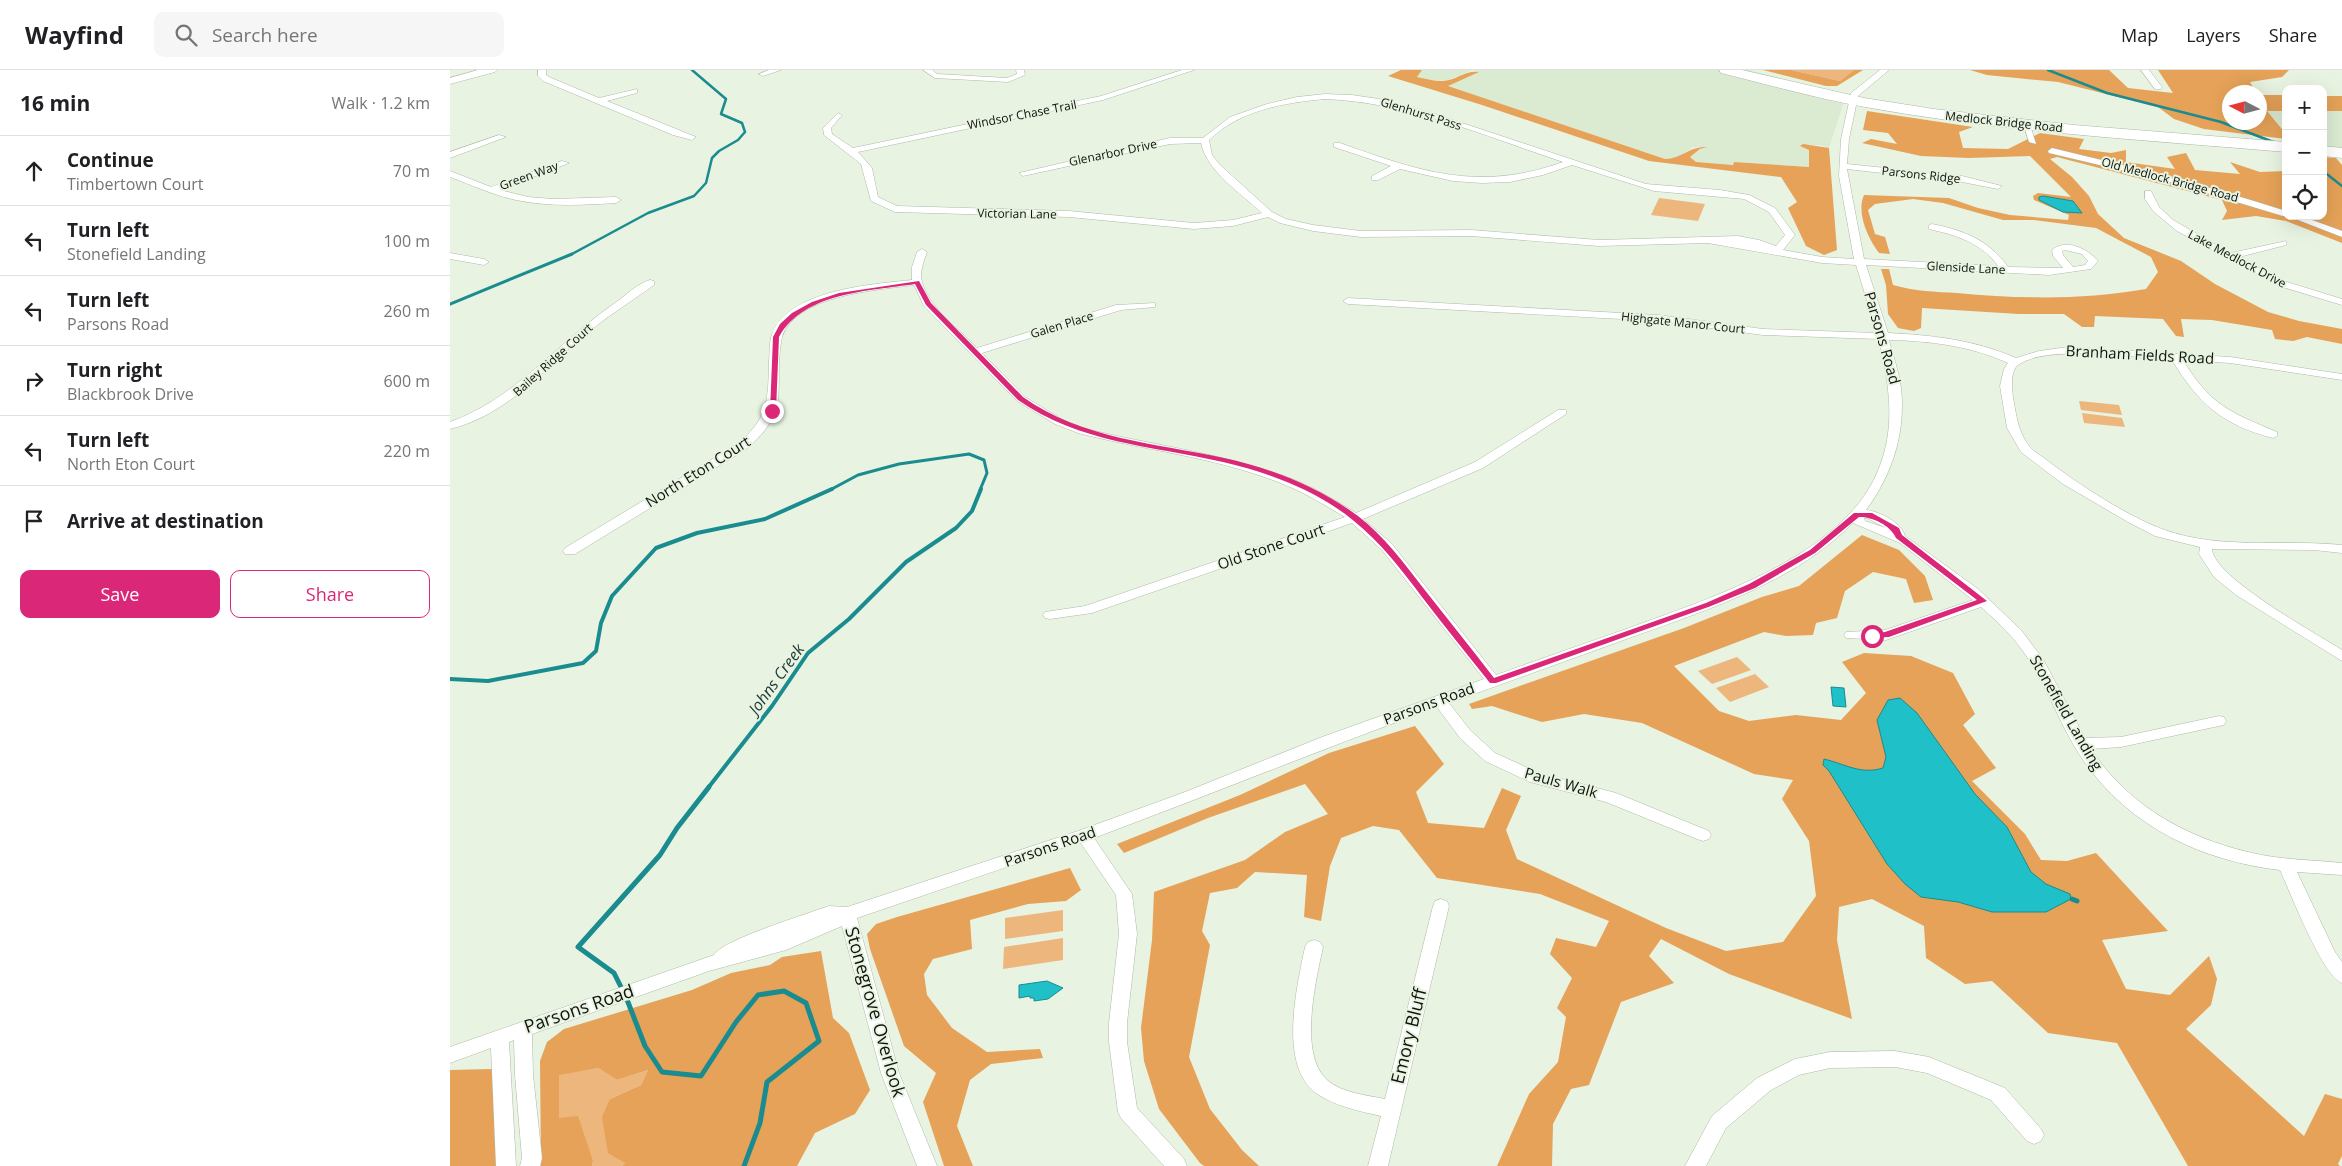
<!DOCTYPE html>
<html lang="en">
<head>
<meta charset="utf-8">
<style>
  body { margin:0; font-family:"Open Sans",sans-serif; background:#f6f6f6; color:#202124 }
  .controls { position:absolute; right:15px; top:15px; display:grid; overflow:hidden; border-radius:10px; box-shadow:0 5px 20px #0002 }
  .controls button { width:45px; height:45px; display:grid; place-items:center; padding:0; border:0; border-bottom:1px solid #e0e0e0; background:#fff; color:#202124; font:25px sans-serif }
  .compass { position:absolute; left:1772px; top:15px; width:45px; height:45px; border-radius:50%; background:#fff; box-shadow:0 5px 20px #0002; rotate:276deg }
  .stop { position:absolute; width:15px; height:15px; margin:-11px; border:4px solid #db2777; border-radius:50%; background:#fff }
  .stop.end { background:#db2777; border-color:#fff; box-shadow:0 1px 5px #0008 }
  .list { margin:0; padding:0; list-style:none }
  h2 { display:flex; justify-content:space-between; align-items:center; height:65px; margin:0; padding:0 20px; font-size:21px }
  h2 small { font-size:16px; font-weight:400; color:#757577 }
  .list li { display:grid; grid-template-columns:32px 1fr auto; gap:15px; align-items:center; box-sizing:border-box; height:70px; padding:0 20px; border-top:1px solid #e0e0e0 }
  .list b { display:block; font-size:19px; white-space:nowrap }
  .list p { margin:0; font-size:16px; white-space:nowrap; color:#757577 }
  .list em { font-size:16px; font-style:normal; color:#757577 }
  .actions { display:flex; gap:10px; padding:15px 20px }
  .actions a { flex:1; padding:11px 0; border:1px solid #db2777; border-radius:10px; text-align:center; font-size:18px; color:#db2777 }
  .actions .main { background:#db2777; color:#fff }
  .icon { flex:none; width:28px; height:28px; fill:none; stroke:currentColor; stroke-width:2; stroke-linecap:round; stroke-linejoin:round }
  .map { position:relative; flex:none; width:1892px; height:1096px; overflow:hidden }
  header { display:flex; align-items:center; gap:30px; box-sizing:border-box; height:70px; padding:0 25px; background:#fff; border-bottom:1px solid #e0e0e0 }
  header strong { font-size:24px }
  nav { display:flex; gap:28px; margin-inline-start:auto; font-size:18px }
  .search { width:350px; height:45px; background:#f6f6f6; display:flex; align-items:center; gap:12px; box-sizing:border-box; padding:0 18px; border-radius:10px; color:#757577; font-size:19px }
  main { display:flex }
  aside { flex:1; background:#fff }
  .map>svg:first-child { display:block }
</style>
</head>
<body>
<header>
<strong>Wayfind</strong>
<div class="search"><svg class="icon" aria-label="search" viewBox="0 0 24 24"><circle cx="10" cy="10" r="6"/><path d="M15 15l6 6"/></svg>Search here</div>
<nav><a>Map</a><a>Layers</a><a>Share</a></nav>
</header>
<main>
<aside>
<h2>16 min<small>Walk · 1.2 km</small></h2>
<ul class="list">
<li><svg class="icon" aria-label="ahead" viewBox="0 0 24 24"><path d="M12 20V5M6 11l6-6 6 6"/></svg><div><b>Continue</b><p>Timbertown Court</p></div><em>70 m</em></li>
<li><svg class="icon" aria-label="left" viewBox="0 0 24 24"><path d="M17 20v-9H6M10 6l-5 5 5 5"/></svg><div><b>Turn left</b><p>Stonefield Landing</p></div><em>100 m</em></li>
<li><svg class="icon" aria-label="left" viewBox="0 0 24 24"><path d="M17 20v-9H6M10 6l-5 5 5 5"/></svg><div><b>Turn left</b><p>Parsons Road</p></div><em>260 m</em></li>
<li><svg class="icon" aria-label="right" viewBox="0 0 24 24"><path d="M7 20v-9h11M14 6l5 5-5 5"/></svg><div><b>Turn right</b><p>Blackbrook Drive</p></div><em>600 m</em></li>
<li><svg class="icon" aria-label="left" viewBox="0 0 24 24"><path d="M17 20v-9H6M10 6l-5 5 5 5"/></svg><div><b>Turn left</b><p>North Eton Court</p></div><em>220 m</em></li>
<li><svg class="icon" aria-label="arrive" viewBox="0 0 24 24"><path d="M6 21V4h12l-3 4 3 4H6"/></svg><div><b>Arrive at destination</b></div></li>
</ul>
<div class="actions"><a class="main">Save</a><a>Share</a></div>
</aside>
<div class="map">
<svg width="1892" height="1096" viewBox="0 0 1892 1096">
  <rect width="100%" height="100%" fill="#e8f3e1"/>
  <g fill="#dbebd2">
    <path d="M972,0h327l97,25 -17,53 -8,-3 -20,1 8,4 1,17 -76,-5v3l-38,-3 -6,-5 11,-8 6,-1 -14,-1 -16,11 -12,1 -218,-73 31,-15 -6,-1 -24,10 -16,1 -15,-4z"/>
    <path d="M1816,40l20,1v23z"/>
    <path d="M1873,41h19v39l-19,-2z"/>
  </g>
  <g fill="#edb67d">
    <path d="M1341,0h63l-14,11z"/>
    <path d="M1209,128l46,6 -7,17 -47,-6z"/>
    <path d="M1629,331l40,4 3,10 -41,-5z"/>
    <path d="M1632,343l40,5 3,9 -41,-4z"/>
    <path d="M1287,587l14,13 -39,14 -14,-13z"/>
    <path d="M1305,604l14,13 -39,15 -14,-14z"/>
    <path d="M613,840v21l-58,8v-21z"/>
    <path d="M613,868v22l-60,9 1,-22z"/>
    <path d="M148,998l19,12 31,-10 -7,15 -31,14 15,64 -3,3h-30l1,-5 -34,-42v-45z"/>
  </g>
  <g fill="#e5a258">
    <path d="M951,0h21l-5,7c10,2 22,6 32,3 11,-3 18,-10 30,-8l-31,14 217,73c19,-1 22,-12 42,-12l-7,2 -10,8 6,5 37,3 1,-3 75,5v-17l-9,-4 3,-2 26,4 8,102 -13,5 -18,-9 -18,-38 9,-6 -16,-25 -132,-16 -167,-56 -94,-29z"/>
    <path d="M1313,0h28l49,11 14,-11h9l-26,16h-11z"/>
    <path d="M1520,0h139l19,18 45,5 -15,-23h131l-7,7 -32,5 6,10h-26v30h30v-27h26v16h-19l19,23v5l-82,-10 -30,-10 -16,-12 -100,-25 -71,-7z"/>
    <rect x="1873" y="26" width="19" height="15"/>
    <path d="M1417,41l106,16 -14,5 4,16 45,1 32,-16 44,6 -5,10 32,4 15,-3v12l49,7 -8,-12 19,-4 9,17 45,4 -10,-12 30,10 26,-1v45h37v-59l13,1 6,7v78l-56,-22 -30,-5 -34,4 5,-9 -5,-11 -165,-43 -7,2 22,18 17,19 9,18 26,24 57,23 34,23 53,28 31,9 43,8v15l-35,-7 -14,4 -18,-2 -3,-9 -60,-10 -31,-1 3,18 -8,-1 -13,-17 -68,-3 -1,11h-12l-18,-13h-45l-97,-6 -1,20 -7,3 -16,-3 -10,-14 -2,-29 -5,-16h8l4,16c21,6 43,7 64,8 63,6 127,7 189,-4l12,-17 -7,-15 -55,-29 -62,-8h-31l-60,-17 -30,-4 -38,5 -7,6 7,24 10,3 5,17 -11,-1c-11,-15 -23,-40 -15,-58l85,3 29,10 32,7 58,5 1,-5 -35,-15 -1,-4 5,-3 33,4 -41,-41 -61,2 -48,-2 -59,-13 9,-4 26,5 -9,-11 -25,-3z"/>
    <path d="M1412,465l37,15 26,26 8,24 -19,3 -8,-24 -33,-7 -28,19 -8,27 -21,5 -3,12 -27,1 -22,-4 -90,34 45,45 30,10 47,-6 45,5 25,-27 -24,-31 22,-9 47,3 42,17 22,41 -12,11 33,43 -24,13 53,53 16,26 26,1 29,-8 72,78 -66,9 24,49 44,6 39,-39 8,23 -6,26 -25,24 118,107 21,-42 17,5v57l-4,8 2,2h-152l-71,-123 -69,-10 -56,-52 -27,3 -39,-26 -2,-32 -52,-27 -33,8 -2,33 15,79 -123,-45 -68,-35 -12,17 25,27 -53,19 -32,83 -18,4 -18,35 -1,42h-55l32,-72 29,-32 8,-45 -9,-9 15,-30 -22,-24 6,-16 40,9 13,-26 -69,-27 -103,-16 -38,-48 -26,-4 -32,12 -11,28 -9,55 -17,-4 3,-42 -52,-3 -18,16 -27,5 -8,38 8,14 -21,112 21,52 32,41 17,16h-55l-4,-3 -41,-54 -15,-48 -3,-33 11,-88 2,-48 91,-32 40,-28 43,-18 -23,-30 -97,34 -84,35 -7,-9 123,-49 89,-42 86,-27 29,38 -28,28 12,31 56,5 18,-40 19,8 -15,34 11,29 149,69 60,23 57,-9 33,-46 -7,-55 -27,-42 11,-19 -39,-6 -112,-51 -58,-9 -42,8 -50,-16 -20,3 -3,-5 215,-76 78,-31 37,-11z"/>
    <path d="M620,798l11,22 -15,11 -38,3 -58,16 2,29 -39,10 -9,15 3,21 25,33 35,24 53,-3 3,9 -52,6 -21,16 -13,46 16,40h-29l-21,-64 13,-29 -32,-27 -34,-97 -3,-15 9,-10 21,-7z"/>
    <path d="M371,881l12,67 16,15 21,57 -15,24 -40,19 -18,33h-175l3,-3 -17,-10 -6,-36 8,-18 31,-14 7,-15 -31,10 -19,-12 -39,7v43l19,-2 15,45 -1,5h-51l-1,-105 7,-19 17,-13 128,-39 39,-17 39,-8 12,-8z"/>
    <path d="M42,999l7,97h-49v-96z"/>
  </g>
  <g fill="#1fc0c7" stroke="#1a8c8f">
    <path d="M1593,126l30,5 9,12 -19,-1 -24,-12v-3z"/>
    <path d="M1381,617l13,1 2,19 -13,-1z"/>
    <path d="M1450,628l17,15 58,81 32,33 24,45 15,12 24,10 1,5 -25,13h-54l-34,-10 -37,-5 -16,-13 -18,-20 -58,-93 -6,-6 1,-6c21,5 37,16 59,9l3,-11 -9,-37 11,-20z"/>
    <path d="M597,911l16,7 -15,11 -14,2v-3h-4v-2l-11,2v-13z"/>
  </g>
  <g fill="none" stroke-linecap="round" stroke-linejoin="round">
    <g stroke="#1a8c8f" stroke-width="2.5">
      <path d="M1598,0l59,23 114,29 55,21"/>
      <path d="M1873,101l19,15"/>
      <path d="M120,185l78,-42 46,-17 12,-13 6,-25 7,-7 19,-11 7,-8 -3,-9 -21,-9 5,-15 -34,-29"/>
    </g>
    <g stroke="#1a8c8f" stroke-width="3">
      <path d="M0,234l122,-50"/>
      <path d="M380,420l28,-15 41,-11 70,-10 15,6 3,13 -7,17"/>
    </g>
    <g stroke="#1a8c8f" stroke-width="4">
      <path d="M0,609l38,2 95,-18 13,-12 5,-28 11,-27 44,-48 41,-15 68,-14 67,-30"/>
      <path d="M258,718l64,-82 36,-53 41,-34 57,-57 50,-34 16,-17 9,-22"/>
    </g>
    <g stroke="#1a8c8f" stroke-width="5">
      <path d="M1622,829l5,2"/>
      <path d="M173,921l-9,-18 -36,-26 82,-92 17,-27 32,-41"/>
      <path d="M176,927l19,49 17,26 39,4 35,-54 22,-27 26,-4 22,12 13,38 -52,41 -7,41 -16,43"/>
    </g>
    <defs>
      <g id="street">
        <path d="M88,0h8v5l3,2 50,21 38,-9v4l-30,8 89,36 -4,3 -19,-5 -130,-54 -5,-5z"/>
        <path d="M319,0h12l-18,6 -4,-2z"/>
        <path d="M473,0h9l5,4 70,4 10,-4 -1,-4h8l1,5 -17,7 -73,-4z"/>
        <path d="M732,0h12l-91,30 -245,52 14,16 6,29 19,9 172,5 125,12 39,-3 29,-7c-21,-20 -55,-41 -61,-70l-31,1 -147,32 -4,-3 151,-35h33l27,-21 37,-13 30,-7 28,-3 27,1 27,4 56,15 211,70 74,6 29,5 26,13 20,27 -12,15 39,7 32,2 -15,-83 2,-37 10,-46 29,-23h9l-31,26 -9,43 -2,25 115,12 40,10 -4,3 -36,-7 -115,-13 17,90 134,7c-17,-24 -43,-31 -69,-37v-4l3,-1c31,6 57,16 76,43l55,1 -10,-12 -1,-6c14,-12 36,-1 46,11l-7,8 -42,6 -183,-10 22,68c44,2 87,7 128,25l23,-7 29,-4 162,10 112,17v6l-112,-17 -47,-3c28,46 47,52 94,72v4l-4,2c-51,-13 -75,-35 -101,-78 -34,-2 -126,-16 -154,5 -8,6 -6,23 -5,32 3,17 5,36 17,50 4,5 12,9 18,14 30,23 82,57 117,69 56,20 119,9 177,15v8l-28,-3 -102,-1c1,28 105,85 130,101v11l-106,-66 -22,-18 -15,-23 1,-7 -45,-11 -27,-14 -65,-38 -42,-32 -14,-24 -7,-42 4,-17 4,-6c-37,-17 -77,-22 -119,-23 4,16 10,32 12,48 5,45 -9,87 -35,122 13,1 36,13 39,26l73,53 43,41 22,29 42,79 36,-1 98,-21 5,1 2,4 -2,4 -5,1 -98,21 -30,2c38,59 103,93 171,106 26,5 53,5 80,8v12l-45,-3 38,80 7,10v21c-19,-6 -52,-91 -62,-113 -86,-10 -163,-50 -207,-126 -16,-28 -28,-60 -46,-87 -12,-19 -30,-36 -46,-50l-95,33 -40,-2 -2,-3 2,-3 39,-2 88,-30 -73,-57 -47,-20c-60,60 -144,86 -221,114 -61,22 -122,44 -183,66l21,27 25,23 44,20 77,20 93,38 2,4 -2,4 -6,2 -6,-2 -91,-37 -76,-20 -45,-21 -25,-23 -23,-31c-115,42 -228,88 -343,131l38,56 5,40 -10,89v19l10,66 47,51 3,7h-23l-43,-48 -3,-6 -9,-70v-19l10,-89 -3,-39 -36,-53 -223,76 42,155 38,93h-20l-36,-93 -39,-147 -56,24 -77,21 -177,63 1,41 9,83 -2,8h-20l2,-8 -7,-83 -1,-35 -5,2 7,124h-20l-5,-118 -41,15v-16l264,-92c6,-14 90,-40 109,-47l6,-2 18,1 231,-76 107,-39 137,-55 162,-58 -102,-129 -30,-27 -260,90 -42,6 -5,-1 -2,-3 2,-3 40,-6 260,-89c-22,-13 -43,-26 -67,-35 -64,-25 -134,-32 -200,-49l-23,-9 -38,-23 -93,-95 -10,-21c-37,5 -119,10 -132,52 -10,51 12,73 -37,113l-170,104h-10l-2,-3 2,-3 172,-104c32,-26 31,-44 32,-83 1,-9 0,-18 3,-27 16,-44 101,-50 140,-54v-13l5,-15 5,-3 5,3c-3,9 -8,20 -5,30 7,26 37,47 55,66l139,-43 39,-2v4l-34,3 -139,43 43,44 38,23 23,9c66,16 134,24 198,47 26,9 49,23 72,37l119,-51 83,-52h8v4l-83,54 -120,51 29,25 104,131c44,-16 88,-31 133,-47 79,-29 212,-71 248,-155 20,-46 12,-87 2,-134l-116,-4 -105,-14 -310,-17 -5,-3 5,-3 310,17 105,14 114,4 -21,-68 -34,-2 -114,-20 -109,3 -128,-10 -110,1 -48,-6 -33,-8 -12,-6 -35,9 -39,3 -125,-12 -174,-5 -24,-11 -10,-37 -37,-29 -1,-7 15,-15 4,2 -11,13 1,6 21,14 248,-52zM875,29c82,3 160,37 238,63 -84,30 -142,10 -223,-19h-6v4l57,19 -19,10v4h6l22,-11 53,12 29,2 28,-1 33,-7 29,-10 82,26 90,8 25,13 16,23 -9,11 -17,-6 -21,-4 -139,4 -128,-10 -110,1 -48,-6 -27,-6 -14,-7 -52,-47 -8,-10 -3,-15c31,-30 74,-37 116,-41zM1615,180l17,4 6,7 -3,4 -12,2 -10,-12 -1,-4zM1414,448h3l19,10 -21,-7z"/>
        <path d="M1691,0h8l13,17 -1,2h-6z"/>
        <path d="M1573,53l7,2 6,19 -7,-2z"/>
        <path d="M49,65l7,2 -56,21v-6z"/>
        <path d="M1602,78c79,19 157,38 234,63v5h15l41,15v6l-54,-21h-5l-116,-35 -118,-28 -1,-2z"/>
        <path d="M112,91l7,2 -69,27 28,7 25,2 63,-2 5,3 -5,3c-33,2 -67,4 -100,-3 -23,-5 -44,-15 -66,-23v-6l41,16z"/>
        <path d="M1695,121h6l8,16 14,13 58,33 55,-12v4l-47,12 48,25 55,17v6l-63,-19 -102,-55 -24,-20 -8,-12z"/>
        <path d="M0,183l34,6 5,3 -5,3 -34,-6z"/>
        <path d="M200,210l4,1v4c-25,18 -51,34 -74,54 -40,35 -76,77 -130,90v-7c65,-23 108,-80 165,-119 10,-7 23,-20 35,-23z"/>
        <path d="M991,829l6,2 2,5 -61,260h-20l13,-50c-22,-5 -47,-10 -65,-23 -38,-28 -19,-107 -11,-146l3,-5 6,-2 6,2 3,5c-7,33 -25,107 4,133 15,13 39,15 58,19l48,-193 2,-5z"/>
        <path d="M1445,981l34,6 76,31 36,41 3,6 -3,6 -7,3 -7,-3 -36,-41 -64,-27 -32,-6 -65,1 -31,7 -28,15 -45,38 -20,38h-21l27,-50 45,-38 38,-19 35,-7z"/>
      </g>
      <path id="secondary" d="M28,0h19l-2,2 -45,12v-6z"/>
      <g id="highway">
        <path d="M1269,0h23l122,28 70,11 140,16 212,17v10c-141,-12 -282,-20 -421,-45 -49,-9 -96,-22 -144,-34z"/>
        <path d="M1873,76l19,2v10l-19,-2z"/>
      </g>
    </defs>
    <use href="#street" stroke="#aeb9a7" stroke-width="1"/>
    <use href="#secondary" stroke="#aeb9a7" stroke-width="1"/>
    <use href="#highway" stroke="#aeb9a7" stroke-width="1"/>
    <use href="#street" fill="#fff" fill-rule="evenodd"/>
    <use href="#secondary" fill="#fff" fill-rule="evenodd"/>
    <use href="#highway" fill="#fff" fill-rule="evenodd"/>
  </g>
  <path fill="#db2777" d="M469,211l12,22 92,94c59,42 132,46 201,61 47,10 95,29 134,58 26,20 46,47 66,73 23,29 47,59 70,89l212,-75 43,-19 61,-34 44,-37h18l27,15 3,7 85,66 -98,36 -19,1v-3l15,-3 92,-32 -81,-62c-6,-13 -23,-21 -37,-21l-44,36 -60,35 -44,18 -215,77h-6c-23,-29 -46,-57 -68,-86 -21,-28 -41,-54 -68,-76 -36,-30 -86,-49 -131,-59 -70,-16 -144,-19 -205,-62l-92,-95 -11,-21c-45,7 -111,8 -136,53l-3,74 -6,1 3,-75 7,-13 12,-11 20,-11 27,-9z"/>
  <g text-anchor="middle" stroke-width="4" stroke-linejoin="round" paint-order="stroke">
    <g font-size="12" fill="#0f130d" stroke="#e8f3e1">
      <text transform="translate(971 44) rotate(17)" y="4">Glenhurst Pass</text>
      <text transform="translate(572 45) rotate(-11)" y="4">Windsor Chase Trail</text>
      <text transform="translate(1554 52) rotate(6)" y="4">Medlock Bridge Road</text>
      <text transform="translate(663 83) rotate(-12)" y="4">Glenarbor Drive</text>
      <text transform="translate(1471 105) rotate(6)" y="4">Parsons Ridge</text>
      <text transform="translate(79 106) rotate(-20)" y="4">Green Way</text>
      <text transform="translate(1720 110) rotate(15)" y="4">Old Medlock Bridge Road</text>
      <text transform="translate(567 144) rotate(1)" y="4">Victorian Lane</text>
      <text transform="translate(1787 189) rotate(28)" y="4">Lake Medlock Drive</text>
      <text transform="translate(1516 198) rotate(3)" y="4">Glenside Lane</text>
      <text transform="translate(1233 253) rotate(6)" y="4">Highgate Manor Court</text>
      <text transform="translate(612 255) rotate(-17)" y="4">Galen Place</text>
      <text transform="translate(103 290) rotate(-42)" y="4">Bailey Ridge Court</text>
    </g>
    <g font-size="15" fill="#0f130d" stroke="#e8f3e1">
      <text transform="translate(1432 268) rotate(74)" y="5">Parsons Road</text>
      <text transform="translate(1690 285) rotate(3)" y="5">Branham Fields Road</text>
      <text transform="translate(248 402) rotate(-32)" y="5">North Eton Court</text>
      <text transform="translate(821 477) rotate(-19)" y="5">Old Stone Court</text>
      <text transform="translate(979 634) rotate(-20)" y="5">Parsons Road</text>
      <text transform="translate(1616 643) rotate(60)" y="5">Stonefield Landing</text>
      <text transform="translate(1111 713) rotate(16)" y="5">Pauls Walk</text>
      <text transform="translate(600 777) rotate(-19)" y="5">Parsons Road</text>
    </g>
    <g font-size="16" font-style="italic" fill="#1f3839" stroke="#e8f3e1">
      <text transform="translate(326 609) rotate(-54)" y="6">Johns Creek</text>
    </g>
    <g font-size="18" fill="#0f130d" stroke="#e8f3e1">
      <text transform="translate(129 939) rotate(-19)" y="6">Parsons Road</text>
      <text transform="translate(425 942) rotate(74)" y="6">Stonegrove Overlook</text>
      <text transform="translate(959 966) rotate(-76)" y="6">Emory Bluff</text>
    </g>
  </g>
</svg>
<div class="controls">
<button>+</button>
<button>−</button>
<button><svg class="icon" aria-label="locate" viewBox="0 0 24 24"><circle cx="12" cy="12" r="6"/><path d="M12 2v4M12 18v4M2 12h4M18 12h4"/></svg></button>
</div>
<svg class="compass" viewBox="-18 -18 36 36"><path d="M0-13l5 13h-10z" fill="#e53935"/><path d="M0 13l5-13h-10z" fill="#757577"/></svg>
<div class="stop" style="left:1422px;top:566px"></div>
<div class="stop end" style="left:322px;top:341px"></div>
</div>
</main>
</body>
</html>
